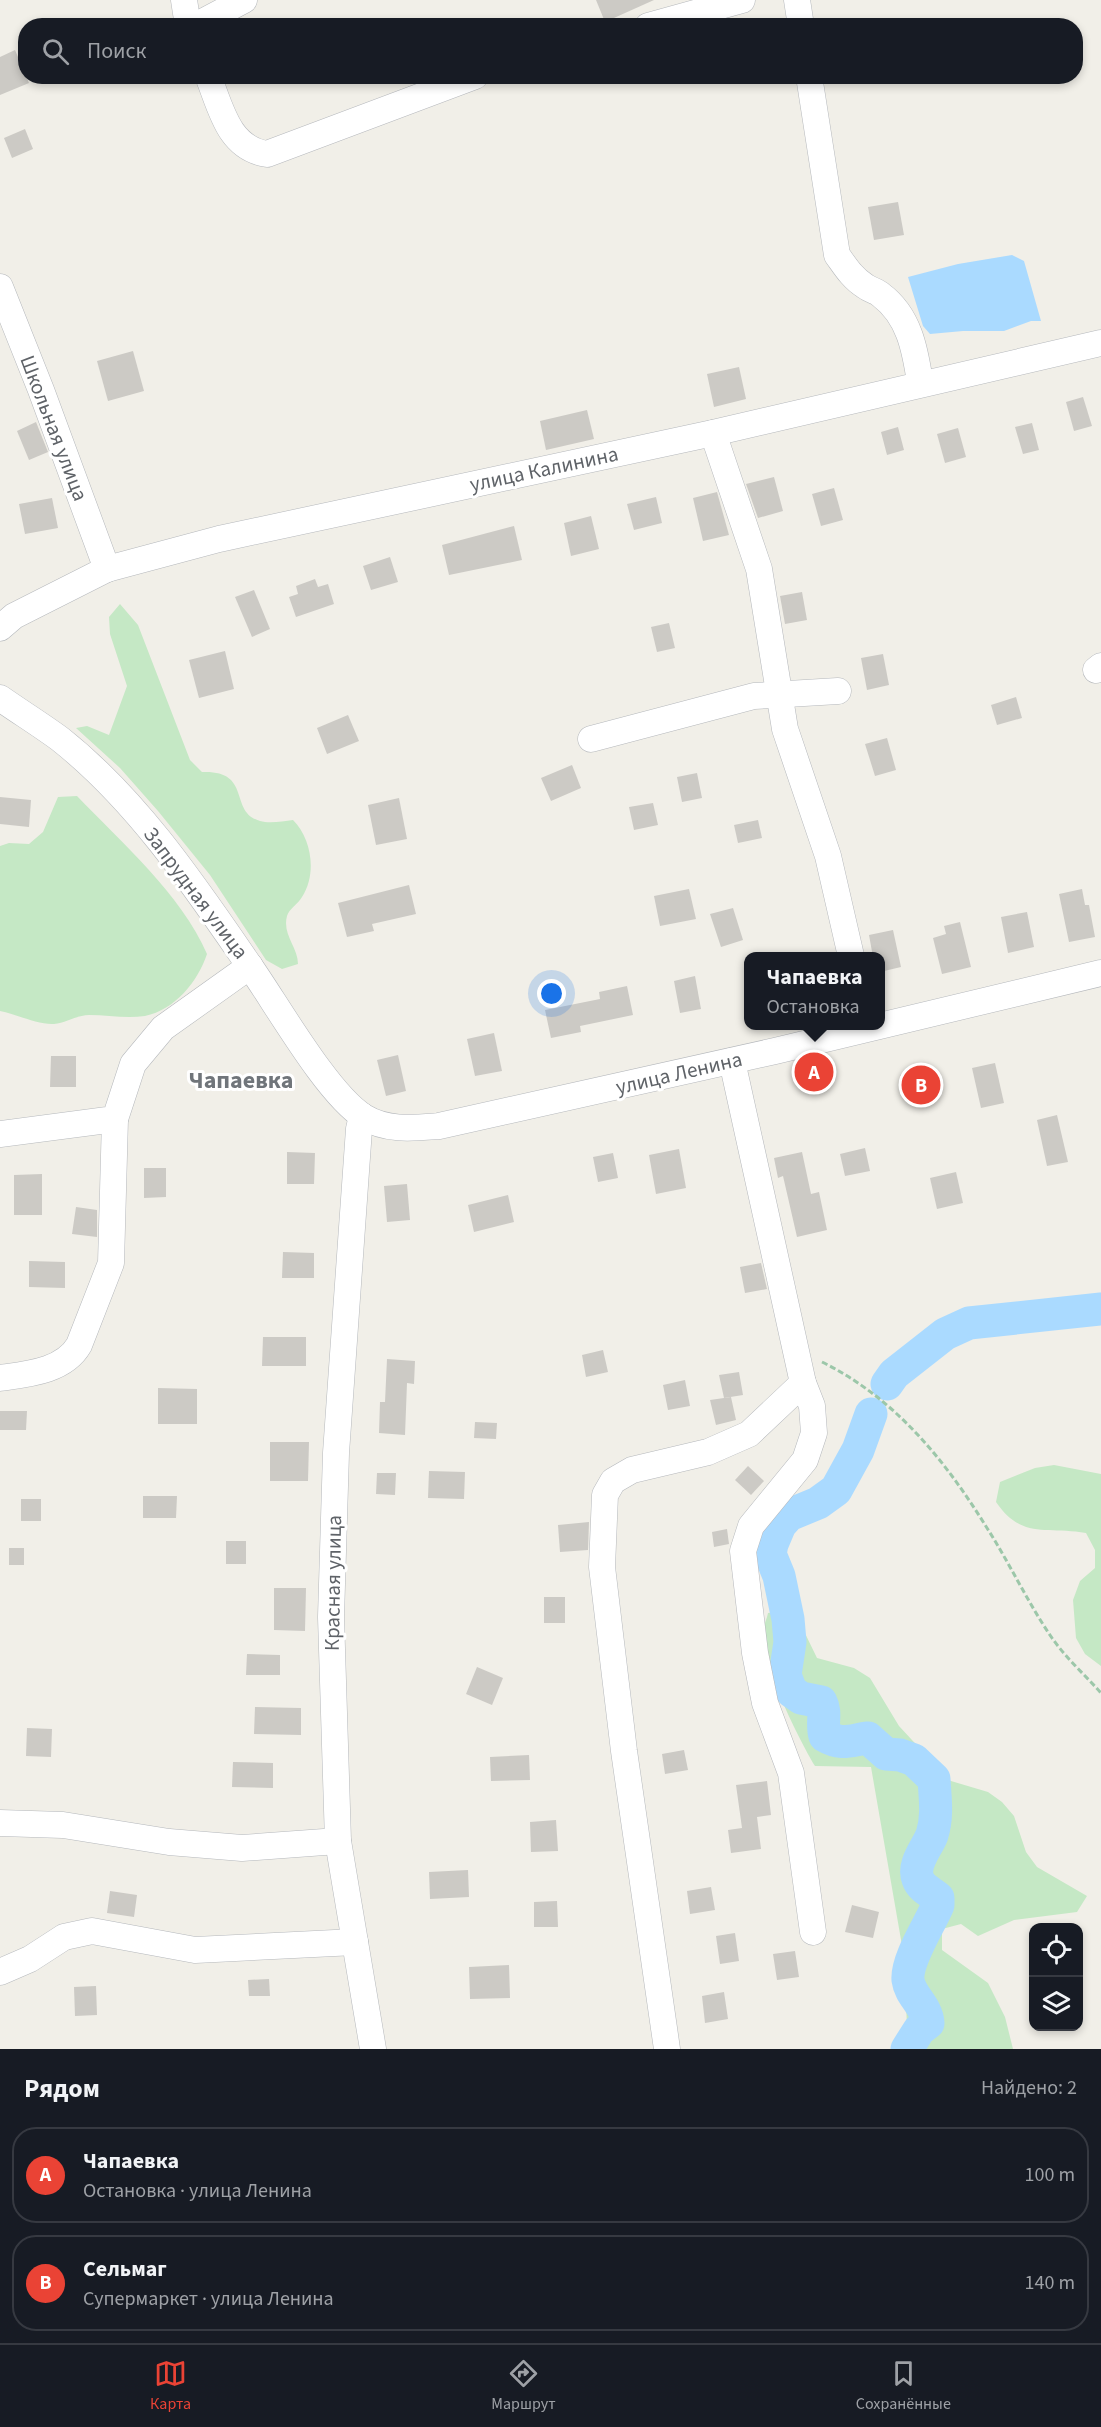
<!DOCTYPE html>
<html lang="ru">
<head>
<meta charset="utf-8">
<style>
  body { margin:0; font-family:"Source Sans 3",sans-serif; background:#20242c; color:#f1f3f6 }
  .controls { position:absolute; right:18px; bottom:18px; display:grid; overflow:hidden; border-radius:12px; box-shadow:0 3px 9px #0003 }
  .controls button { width:54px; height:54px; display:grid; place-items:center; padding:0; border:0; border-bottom:2px solid #363941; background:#171b24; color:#f1f3f6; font:30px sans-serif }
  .you { position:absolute; left:552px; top:994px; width:21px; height:21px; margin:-15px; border:4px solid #fff; border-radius:50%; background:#1a73e8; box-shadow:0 0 0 9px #1a73e833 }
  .badge { display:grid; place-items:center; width:39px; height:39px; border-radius:50%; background:#ea4335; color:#fff; font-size:20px; font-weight:700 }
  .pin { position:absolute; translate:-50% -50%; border:3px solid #fff; box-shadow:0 2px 6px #0006 }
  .popup { position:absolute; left:744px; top:952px; width:141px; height:78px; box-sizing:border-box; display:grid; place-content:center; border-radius:12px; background:#171b24; filter:drop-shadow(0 2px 4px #0005); font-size:20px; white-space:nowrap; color:#9ea1a6 }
  .popup b { font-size:22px; color:#f1f3f6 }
  .popup::after { content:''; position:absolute; left:50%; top:100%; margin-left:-12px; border:12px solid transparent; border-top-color:#171b24 }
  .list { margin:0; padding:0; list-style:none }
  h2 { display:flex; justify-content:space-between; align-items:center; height:78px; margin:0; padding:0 24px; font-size:26px }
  h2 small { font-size:20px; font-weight:400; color:#9ea1a6 }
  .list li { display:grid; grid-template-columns:39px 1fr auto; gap:18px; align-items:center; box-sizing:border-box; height:96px; margin:0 12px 12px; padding:0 12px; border:2px solid #363941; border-radius:24px }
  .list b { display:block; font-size:22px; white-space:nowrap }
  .list p { margin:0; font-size:20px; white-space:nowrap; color:#9ea1a6 }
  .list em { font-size:20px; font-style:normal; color:#9ea1a6 }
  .icon { flex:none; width:33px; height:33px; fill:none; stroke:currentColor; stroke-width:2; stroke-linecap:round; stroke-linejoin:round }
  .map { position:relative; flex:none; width:1101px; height:2049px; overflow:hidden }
  .search { position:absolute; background:#171b24; box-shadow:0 3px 9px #0003; left:18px; right:18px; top:18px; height:66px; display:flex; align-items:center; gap:15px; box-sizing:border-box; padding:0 21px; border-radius:24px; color:#9ea1a6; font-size:22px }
  .sheet { height:294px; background:#171b24 }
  nav { display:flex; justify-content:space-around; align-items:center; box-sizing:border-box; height:84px; border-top:2px solid #363941; background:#171b24; font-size:16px; color:#9ea1a6 }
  nav a { display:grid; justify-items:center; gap:3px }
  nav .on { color:#ea4335 }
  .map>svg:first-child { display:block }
</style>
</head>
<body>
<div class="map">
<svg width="1101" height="2049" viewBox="0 0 1101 2049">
  <rect width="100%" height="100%" fill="#f1efe8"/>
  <g fill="#c5e8c5">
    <path d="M120,604l18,21 52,135 12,12c51,-2 26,40 58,49 10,3 23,0 33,-1 19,19 24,54 9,77 -4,7 -13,12 -15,19 -5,19 11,31 11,48l-16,5 -16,-9 -56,-85 -52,-64 -38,-43 -44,-40 11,-2 22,9 18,-49 -17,-52 -1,-17z"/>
    <path d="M77,796c44,46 104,98 130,158 -9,27 -32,56 -62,62 -19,3 -37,-1 -56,-1 -12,0 -23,8 -35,9 -16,1 -38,-10 -54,-13v-165l9,-3 20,1 14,-12 15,-35z"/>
    <path d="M1054,1465l47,9v192l-16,-12 -9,-16 -3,-38 7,-19 15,-13v-18l-9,-17c-40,-7 -64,7 -90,-31l4,-20 35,-14z"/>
    <path d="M787,1611l13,12 17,35 37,10 16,10 29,48 26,28 9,16 17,11 37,11 14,10 12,14 12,36 11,15 50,29 -10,16 -63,8 -36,16 -17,-12 -19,5v21l46,33 17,34 8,32h-115l9,-22 -3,-70 -33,-190 -56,-1c-17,-29 -54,-102 -52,-135 0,-5 4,-12 5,-18z"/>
  </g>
  <path fill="#aadaff" d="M1012,255l12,6 17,60h-10l-27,10h-41l-33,3 -7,-8 -15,-49 50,-13z"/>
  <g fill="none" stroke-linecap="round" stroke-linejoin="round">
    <g stroke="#aadaff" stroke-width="33">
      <path d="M887,1384l7,-10 51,-40 24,-11 132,-14"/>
      <path d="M871,1414l-13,36 -22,40 -18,13 -29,12 -9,10 -8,19 -2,10 9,22 9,43 2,23 -5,33 6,16 10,7 20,4c6,11 0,22 4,34 17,10 26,4 43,2l18,16 14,1 14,5 20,19c1,19 4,37 -2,56 -5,13 -20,29 -14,44 3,9 13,13 20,19v7c-8,19 -32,55 -30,75 2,16 19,26 20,43l-9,7 -12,19"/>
    </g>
  </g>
  <g fill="#cccac5">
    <path d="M596,0h58l-49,22z"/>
    <path d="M15,50l14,33 -29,12v-38z"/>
    <path d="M25,129l8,20 -21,9 -8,-20z"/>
    <path d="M898,202l6,33 -30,5 -6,-33z"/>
    <path d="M133,351l11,40 -36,10 -11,-40z"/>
    <path d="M739,367l7,32 -32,8 -7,-33z"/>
    <path d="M1083,397l9,29 -18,5 -8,-29z"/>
    <path d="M587,410l7,29 -48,11 -6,-29z"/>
    <path d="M36,422l12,30 -19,8 -12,-29z"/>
    <path d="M1032,423l7,27 -16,4 -8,-27z"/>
    <path d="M898,427l6,23 -17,5 -6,-23z"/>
    <path d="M958,428l8,29 -21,6 -8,-29z"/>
    <path d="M774,477l9,34 -25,7 -12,-34z"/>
    <path d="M834,488l9,32 -22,6 -9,-32z"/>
    <path d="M717,492l12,43 -26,6 -10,-43z"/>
    <path d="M656,497l6,26 -28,7 -7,-26z"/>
    <path d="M52,498l6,30 -33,6 -6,-30z"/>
    <path d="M591,516l8,33 -28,7 -7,-33z"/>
    <path d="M514,526l8,34 -73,15 -7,-30z"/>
    <path d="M390,557l8,25 -27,8 -8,-24z"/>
    <path d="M315,579l3,8 10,-3 6,20 -38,13 -7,-20 9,-3 -2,-8z"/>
    <path d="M254,590l16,39 -18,8 -17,-40z"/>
    <path d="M802,592l5,28 -22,4 -5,-28z"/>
    <path d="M669,623l6,25 -18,4 -6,-25z"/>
    <path d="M225,651l9,38 -35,9 -10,-38z"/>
    <path d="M883,654l6,31 -22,5 -6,-32z"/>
    <path d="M1016,697l6,21 -25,7 -6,-20z"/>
    <path d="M348,715l11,26 -32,13 -10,-26z"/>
    <path d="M887,738l9,32 -21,6 -10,-32z"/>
    <path d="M572,765l9,23 -30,13 -10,-23z"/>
    <path d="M697,773l5,25 -20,4 -5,-25z"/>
    <path d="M0,797l31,3 -2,27 -29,-3z"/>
    <path d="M399,798l8,41 -31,6 -8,-40z"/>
    <path d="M653,803l5,22 -24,5 -5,-23z"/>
    <path d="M758,820l4,18 -24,5 -4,-18z"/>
    <path d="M409,885l7,29 -44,10 2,7 -27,6 -9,-34z"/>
    <path d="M689,889l7,30 -36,7 -6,-30z"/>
    <path d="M1082,889l3,16h4l6,32 -26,5 -10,-48z"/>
    <path d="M733,908l10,32 -22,7 -11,-33z"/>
    <path d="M1027,912l7,35 -26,6 -7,-36z"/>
    <path d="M960,922l11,45 -29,7 -9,-36 13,-4 -2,-8z"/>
    <path d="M893,930l8,37 -21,5v-15h-7l-4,-22z"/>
    <path d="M695,976l6,33 -21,4 -6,-32z"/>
    <path d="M627,986l6,29 -53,11 1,6 -30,6 -6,-28 55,-11 -1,-7z"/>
    <path d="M494,1033l8,38 -27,5 -8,-37z"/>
    <path d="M398,1055l8,36 -20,5 -9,-36z"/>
    <path d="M51,1056h25v31h-26z"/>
    <path d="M995,1063l9,40 -23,5 -9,-40z"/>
    <path d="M936,1068l5,28 -35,6 -6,-27z"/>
    <path d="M1057,1115l11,47 -21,4 -10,-46z"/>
    <path d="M865,1148l5,23 -25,5 -5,-22z"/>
    <path d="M679,1149l7,39 -30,6 -7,-39z"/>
    <path d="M287,1152l28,1 -1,31h-27z"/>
    <path d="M802,1152l9,42 8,-2 8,38 -30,7 -14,-61 -5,2 -4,-20z"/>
    <path d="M613,1153l5,25 -20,4 -5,-25z"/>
    <path d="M144,1168h22v29l-22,1z"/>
    <path d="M956,1172l7,31 -26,6 -7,-31z"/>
    <path d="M42,1174v41h-28v-40z"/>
    <path d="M407,1184l3,36 -23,2 -3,-36z"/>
    <path d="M508,1195l6,27 -40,10 -6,-27z"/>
    <path d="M76,1207l21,3v27l-25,-3z"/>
    <path d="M283,1252l31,1v25h-32z"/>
    <path d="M29,1261l36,1v26l-36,-1z"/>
    <path d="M761,1263l6,26 -22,4 -5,-26z"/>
    <path d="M263,1337h43v29h-44z"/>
    <path d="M603,1350l5,22 -22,5 -4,-22z"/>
    <path d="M387,1359l28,2 -1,23 -7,-1 -2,52 -26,-2 1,-31h5z"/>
    <path d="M739,1372l4,23 -19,3 -5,-23z"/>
    <path d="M685,1380l5,26 -22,4 -5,-25z"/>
    <path d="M158,1388l39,1v35h-39z"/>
    <path d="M731,1397l5,23 -20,5 -6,-25z"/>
    <path d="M0,1411h27l-1,19h-26z"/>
    <path d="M475,1422l22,1 -1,16 -22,-1z"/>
    <path d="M270,1442h39l-1,39h-38z"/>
    <path d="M748,1466l16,15 -13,14 -16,-15z"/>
    <path d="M429,1471l36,1 -1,27 -36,-1z"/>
    <path d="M377,1473h19l-1,22 -19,-1z"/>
    <path d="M143,1496h34l-1,22h-33z"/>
    <rect x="21" y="1499" width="20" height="22"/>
    <path d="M589,1522l-1,28 -28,2 -2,-27z"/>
    <path d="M727,1529l2,15 -15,3 -2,-15z"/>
    <rect x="226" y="1541" width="20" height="23"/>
    <rect x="9" y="1548" width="15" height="17"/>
    <path d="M274,1588h32l-1,43 -31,-1z"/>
    <rect x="544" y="1597" width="21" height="26"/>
    <path d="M247,1654l33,1v20h-34z"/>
    <path d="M477,1667l26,11 -11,27 -26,-11z"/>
    <path d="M255,1707l46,1v27l-47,-1z"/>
    <path d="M27,1728l25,1 -1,28 -25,-1z"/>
    <path d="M684,1750l4,20 -23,4 -3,-20z"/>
    <path d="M529,1755l1,25 -39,1 -1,-24z"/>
    <path d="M233,1762l40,1v25l-41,-1z"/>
    <path d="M767,1781l4,34 -14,2 4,32 -30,4 -3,-23 14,-2 -6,-43z"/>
    <path d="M556,1820l2,31 -27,1 -1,-30z"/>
    <path d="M468,1870l1,27 -39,2 -1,-27z"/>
    <path d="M711,1887l4,23 -25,4 -3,-23z"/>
    <path d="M110,1891l27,4 -3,22 -27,-4z"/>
    <path d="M557,1901l1,26h-24v-25z"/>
    <path d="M852,1905l27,7 -6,26 -28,-6z"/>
    <path d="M735,1933l4,28 -19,3 -4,-28z"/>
    <path d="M795,1951l4,26 -22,3 -4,-26z"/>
    <path d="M509,1965l1,33 -40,1 -1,-32z"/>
    <path d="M269,1979l1,17h-21l-1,-16z"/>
    <path d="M96,1986l1,29 -22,1 -1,-29z"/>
    <path d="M724,1992l4,27 -23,4 -3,-27z"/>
  </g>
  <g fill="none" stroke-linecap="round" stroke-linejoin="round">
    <defs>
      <g id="minor">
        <path d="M184,0l4,26"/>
        <path d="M797,0l4,26"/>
        <path d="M195,26l49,-26"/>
        <path d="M648,26l94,-26"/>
        <path d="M208,76c13,32 20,72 59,78l208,-78"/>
        <path d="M809,76l28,179c8,11 15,23 28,31 5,4 12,5 16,9 28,21 34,54 39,87"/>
        <path d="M0,287l41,103 66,179"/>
        <path d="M713,433l46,136 26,160 43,127 23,100"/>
        <path d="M0,628l14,-12 93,-47 112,-30 494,-106 388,-90"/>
        <path d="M1096,670l5,-4"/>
        <path d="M0,698c20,14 41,27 60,41 77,61 134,146 189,226 27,38 78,129 115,152 23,14 49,11 75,9l336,-75 326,-78"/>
        <path d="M591,739l163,-43 84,-5"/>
        <path d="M732,1061l71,322 9,23 2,27 -9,27 -54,66 -8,25 12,102 10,50 26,70 22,159"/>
        <path d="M362,1116l-3,13 -23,324 -5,164 7,224 35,208"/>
        <path d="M0,1134l115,-15 18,-55 30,-36 87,-62"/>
        <path d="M0,1378c28,-4 64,-7 79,-33l32,-82 4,-144"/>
        <path d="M0,1823l63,2 106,17 73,6 96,-7"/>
        <path d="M0,1972l30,-13 34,-22 28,-6 103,19 160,-8"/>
        <path d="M667,2049l-43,-298 -22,-184 3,-72 8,-14 19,-11 76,-18 41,-18 54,-51"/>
      </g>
    </defs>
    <use href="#minor" stroke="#b5b8bc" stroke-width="27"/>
    <path stroke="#9cc7a9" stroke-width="3" stroke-dasharray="6 3" stroke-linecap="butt" d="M822,1362c73,36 123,98 165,166 23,36 41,75 65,110 14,20 33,37 49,55"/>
    <use href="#minor" stroke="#fff" stroke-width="26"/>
  </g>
  <g text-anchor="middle" stroke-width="6" stroke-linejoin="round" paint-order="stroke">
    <g font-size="21" fill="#5f6368" stroke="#fff">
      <text transform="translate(54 428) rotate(69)" y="7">Школьная улица</text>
      <text transform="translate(544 469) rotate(-12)" y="7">улица Калинина</text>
      <text transform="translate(196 893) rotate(53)" y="7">Запрудная улица</text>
      <text transform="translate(679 1073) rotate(-13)" y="7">улица Ленина</text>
      <text transform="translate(333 1583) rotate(-89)" y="7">Красная улица</text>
    </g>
    <g font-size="24" font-weight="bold" fill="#70757a" stroke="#fff">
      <text x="241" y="1088">Чапаевка</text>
    </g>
  </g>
</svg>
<div class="controls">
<button><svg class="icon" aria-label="locate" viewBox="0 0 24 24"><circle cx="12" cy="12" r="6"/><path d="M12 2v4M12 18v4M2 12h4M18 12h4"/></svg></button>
<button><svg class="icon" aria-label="layers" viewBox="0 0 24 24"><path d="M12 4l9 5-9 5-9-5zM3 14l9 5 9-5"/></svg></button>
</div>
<div class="you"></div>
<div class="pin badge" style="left:814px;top:1072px">A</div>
<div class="popup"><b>Чапаевка</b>Остановка</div>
<div class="pin badge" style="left:921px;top:1085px">B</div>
<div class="search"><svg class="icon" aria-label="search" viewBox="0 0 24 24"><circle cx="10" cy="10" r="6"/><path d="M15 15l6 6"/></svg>Поиск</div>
</div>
<section class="sheet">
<h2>Рядом<small>Найдено: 2</small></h2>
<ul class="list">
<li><span class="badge">A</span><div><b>Чапаевка</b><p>Остановка · улица Ленина</p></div><em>100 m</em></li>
<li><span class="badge">B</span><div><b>Сельмаг</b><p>Супермаркет · улица Ленина</p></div><em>140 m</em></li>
</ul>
</section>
<nav>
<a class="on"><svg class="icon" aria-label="map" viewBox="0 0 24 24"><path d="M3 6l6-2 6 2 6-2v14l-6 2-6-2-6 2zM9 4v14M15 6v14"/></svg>Карта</a>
<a><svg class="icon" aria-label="directions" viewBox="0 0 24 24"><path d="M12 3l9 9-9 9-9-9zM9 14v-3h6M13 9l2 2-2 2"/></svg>Маршрут</a>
<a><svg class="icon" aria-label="saved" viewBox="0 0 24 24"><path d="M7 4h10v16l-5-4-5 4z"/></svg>Сохранённые</a>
</nav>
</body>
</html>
